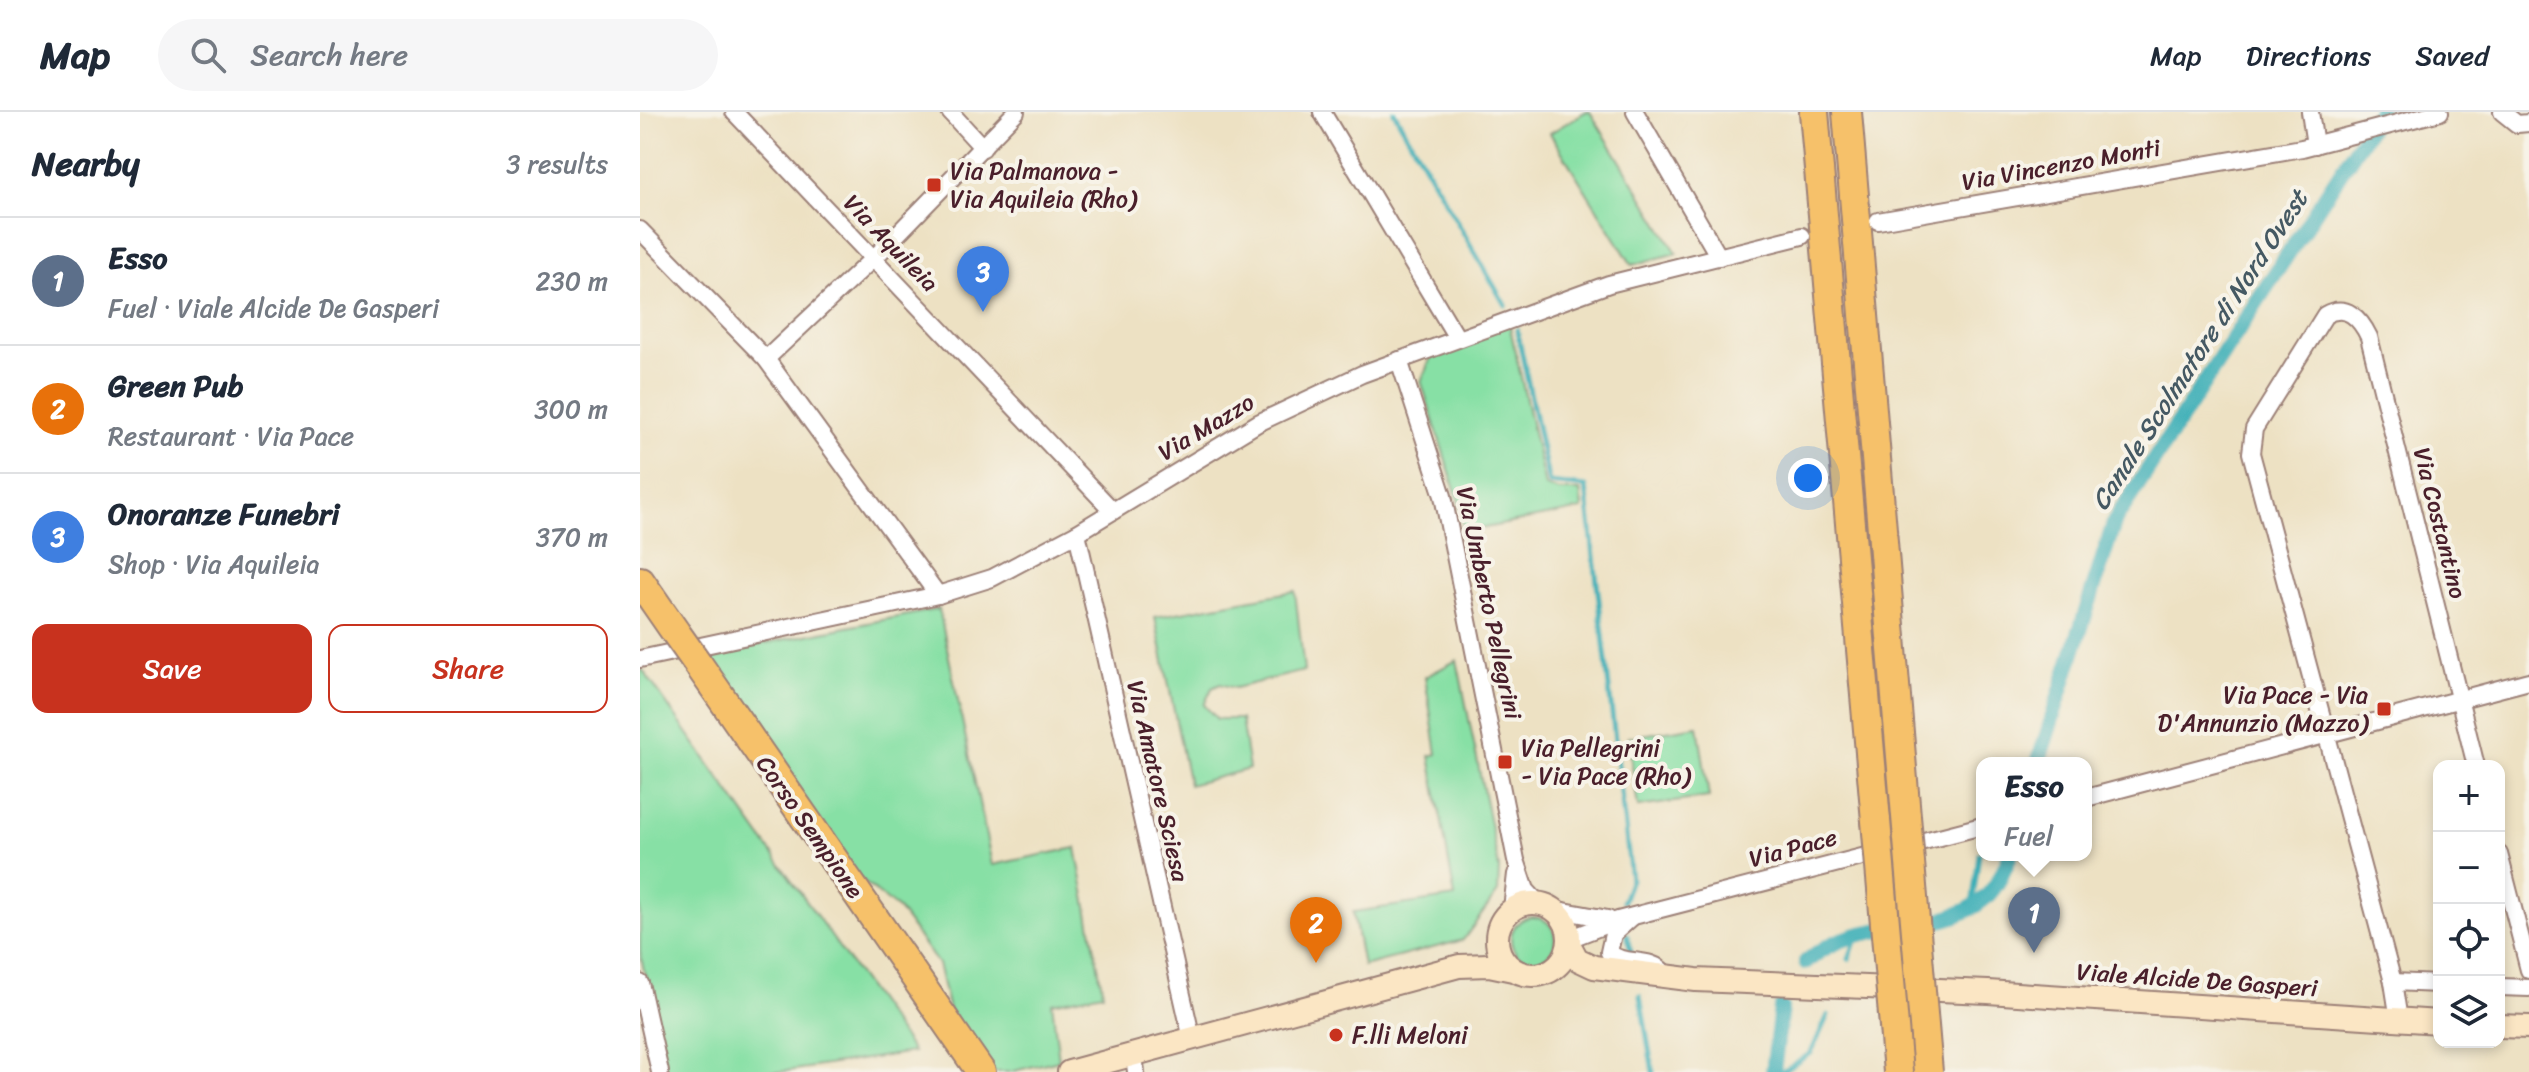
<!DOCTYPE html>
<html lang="en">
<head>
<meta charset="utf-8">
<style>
  body { margin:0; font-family:Sriracha,sans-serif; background:#f6f6f7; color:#1f2937 }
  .controls { position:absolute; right:24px; bottom:24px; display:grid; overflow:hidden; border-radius:16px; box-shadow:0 4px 12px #0003 }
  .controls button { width:72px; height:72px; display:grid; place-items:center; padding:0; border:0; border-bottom:2px solid #e0e1e3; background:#fff; color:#1f2937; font:40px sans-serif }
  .you { position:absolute; left:1168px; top:366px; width:28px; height:28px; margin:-20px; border:6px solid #fff; border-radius:50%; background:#1a73e8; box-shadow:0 0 0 12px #1a73e833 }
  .badge { display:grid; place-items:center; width:52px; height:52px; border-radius:50%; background:#c8321e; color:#fff; font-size:26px; font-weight:700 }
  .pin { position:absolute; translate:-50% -66px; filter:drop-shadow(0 2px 4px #0008) }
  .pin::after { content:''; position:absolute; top:42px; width:28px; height:24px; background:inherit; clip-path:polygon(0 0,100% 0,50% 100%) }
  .popup { position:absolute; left:1336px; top:645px; width:116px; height:104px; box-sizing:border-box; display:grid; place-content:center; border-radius:16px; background:#fff; filter:drop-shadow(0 2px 6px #0005); font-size:26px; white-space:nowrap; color:#747a83 }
  .popup b { font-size:30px; color:#1f2937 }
  .popup::after { content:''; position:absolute; left:50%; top:100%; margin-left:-16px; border:16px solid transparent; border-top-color:#fff }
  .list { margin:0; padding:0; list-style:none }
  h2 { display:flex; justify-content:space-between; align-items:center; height:104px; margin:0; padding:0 32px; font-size:34px }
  h2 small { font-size:26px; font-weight:400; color:#747a83 }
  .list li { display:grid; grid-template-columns:52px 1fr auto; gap:24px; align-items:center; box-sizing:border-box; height:128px; padding:0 32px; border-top:2px solid #e0e1e3 }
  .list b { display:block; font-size:30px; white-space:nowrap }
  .list p { margin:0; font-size:26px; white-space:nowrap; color:#747a83 }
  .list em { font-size:26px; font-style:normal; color:#747a83 }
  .actions { display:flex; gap:16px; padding:24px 32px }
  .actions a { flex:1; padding:18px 0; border:2px solid #c8321e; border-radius:16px; text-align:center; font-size:28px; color:#c8321e }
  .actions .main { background:#c8321e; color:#fff }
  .icon { flex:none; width:44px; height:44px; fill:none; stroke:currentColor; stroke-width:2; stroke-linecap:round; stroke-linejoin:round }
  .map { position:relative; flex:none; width:1889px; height:960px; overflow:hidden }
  header { display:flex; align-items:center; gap:48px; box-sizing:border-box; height:112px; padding:0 40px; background:#fff; border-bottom:2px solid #e0e1e3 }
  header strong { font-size:38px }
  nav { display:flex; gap:44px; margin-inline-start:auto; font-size:28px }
  .search { width:560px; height:72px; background:#f6f6f7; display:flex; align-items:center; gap:20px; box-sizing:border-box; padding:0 28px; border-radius:44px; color:#747a83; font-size:30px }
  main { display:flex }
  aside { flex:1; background:#fff }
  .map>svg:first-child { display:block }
</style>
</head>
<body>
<header>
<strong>Map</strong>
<div class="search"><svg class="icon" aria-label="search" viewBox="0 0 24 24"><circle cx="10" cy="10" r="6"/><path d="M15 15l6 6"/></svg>Search here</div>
<nav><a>Map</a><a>Directions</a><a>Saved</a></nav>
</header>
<main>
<aside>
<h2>Nearby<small>3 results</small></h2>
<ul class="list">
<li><span class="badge" style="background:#5c6f8a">1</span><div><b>Esso</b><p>Fuel · Viale Alcide De Gasperi</p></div><em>230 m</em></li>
<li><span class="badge" style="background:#e8710a">2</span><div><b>Green Pub</b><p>Restaurant · Via Pace</p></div><em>300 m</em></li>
<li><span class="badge" style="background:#3f7fe0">3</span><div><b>Onoranze Funebri</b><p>Shop · Via Aquileia</p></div><em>370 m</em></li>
</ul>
<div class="actions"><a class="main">Save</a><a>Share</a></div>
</aside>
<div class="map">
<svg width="1889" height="960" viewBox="0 0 1889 960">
  <rect width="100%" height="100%" fill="#f7f3e8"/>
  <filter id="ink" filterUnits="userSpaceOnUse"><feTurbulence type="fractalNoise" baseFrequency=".0125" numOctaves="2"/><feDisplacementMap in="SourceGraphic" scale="16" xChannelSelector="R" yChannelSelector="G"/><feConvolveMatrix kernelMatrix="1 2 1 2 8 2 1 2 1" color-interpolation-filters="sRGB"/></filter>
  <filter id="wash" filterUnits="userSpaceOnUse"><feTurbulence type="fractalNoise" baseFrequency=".006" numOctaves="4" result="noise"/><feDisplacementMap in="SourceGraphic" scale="32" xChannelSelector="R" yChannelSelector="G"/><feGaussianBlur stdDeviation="1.8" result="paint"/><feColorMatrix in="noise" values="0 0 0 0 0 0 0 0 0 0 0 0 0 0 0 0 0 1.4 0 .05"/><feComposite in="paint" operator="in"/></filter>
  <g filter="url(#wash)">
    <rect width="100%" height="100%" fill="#ede1c3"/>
    <g fill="#87e0a5" stroke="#688068" stroke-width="2">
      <path d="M945,0h5l87,141 -45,12 -82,-132z"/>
      <path d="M869,211l36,163 14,5h21l2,18 -118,23 -5,-30 -38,-121 12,-28z"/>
      <path d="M655,479l9,80 -69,17 -15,-4 -8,4 -8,17 13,14h24l8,50 -60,16 -34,-168z"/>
      <path d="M299,497l53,256 84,-17 27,145 -51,10 7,57 -49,12h-18l-43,-62 -11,-46 -40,-55 -43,-34 -155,-219z"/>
      <path d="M817,548l42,208 -1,24 -35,48 -100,26 -10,-54 102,-15 -25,-141 7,-2 -12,-77z"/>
      <path d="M0,554l273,386 -133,20h-115l-25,-120z"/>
      <path d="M1058,614l11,71 -71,10 -10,-70z"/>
      <circle cx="893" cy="827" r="22"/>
    </g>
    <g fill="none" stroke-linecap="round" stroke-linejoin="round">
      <g stroke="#3eafb7" stroke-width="5">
        <path d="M754,0l111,193"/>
        <path d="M877,218l32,153 37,4 45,392 -8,22"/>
        <path d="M1393,651l6,-3"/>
        <path d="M1332,794l7,-52"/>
        <path d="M987,823l4,17"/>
        <path d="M1209,847l9,-26"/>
        <path d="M1000,884l13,76"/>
        <path d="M1142,960l29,-19 17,-38"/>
      </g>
      <g stroke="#3eafb7" stroke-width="16">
        <path d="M1398,651l77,-243 265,-408"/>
        <path d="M1166,850c55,-50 131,-21 179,-64 13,-12 19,-28 25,-43"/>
        <path d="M1133,960l8,-64"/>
      </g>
    </g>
  </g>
  <g filter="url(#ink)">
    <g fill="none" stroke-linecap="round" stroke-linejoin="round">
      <defs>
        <g id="street">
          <path d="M94,0l379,399"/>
          <path d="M310,0l33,36"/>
          <path d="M682,0l135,226"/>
          <path d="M995,0l84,145"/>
          <path d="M1670,0l5,33"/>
          <path d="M1862,0l15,12 12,-1"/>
          <path d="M1238,109l424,-73 138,-36"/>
          <path d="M0,118l126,129 172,236"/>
          <path d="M126,247l115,-108 135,-139"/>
          <path d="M759,248l44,136 73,364 10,30 12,13"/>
          <path d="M437,421l115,506"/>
          <path d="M0,547l298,-64 54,-17 85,-45 181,-110 104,-49 247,-90 193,-48"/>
          <path d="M1446,686l443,-117"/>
          <path d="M1859,742l30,116"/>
          <path d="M872,797l4,-35"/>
          <path d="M913,797l55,10"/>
          <path d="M991,806l-18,16 -4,18c15,15 41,3 55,21"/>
          <path d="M929,827l49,-19 364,-94"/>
          <path d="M1753,870l46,2"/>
          <path d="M0,871l20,89"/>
          <path d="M1859,875l30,1"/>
          <path d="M1759,908l-6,-38 -142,-529 3,-24 71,-114c21,-12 35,3 44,22l107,429"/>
          <path d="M494,943l2,17"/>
        </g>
        <g id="secondary">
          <circle cx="893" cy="827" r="36"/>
          <path d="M929,832l8,15 17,8 102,13 292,12 451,30"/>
          <path d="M1859,914l30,1"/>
          <path d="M429,960l390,-106 30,-1 24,5"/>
        </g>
        <g id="highway">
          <path d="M1174,0l62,709"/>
          <path d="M1207,0l59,704"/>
          <path d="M0,469l36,52"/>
          <path d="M58,552l283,408"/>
        </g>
      </defs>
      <use href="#street" stroke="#9c8077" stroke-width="20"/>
      <use href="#secondary" stroke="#9c8077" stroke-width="26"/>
      <use href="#highway" stroke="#9c8077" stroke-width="32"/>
      <use href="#street" stroke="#fff" stroke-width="16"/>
      <use href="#secondary" stroke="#fbe6c4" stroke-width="22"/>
      <use href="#highway" stroke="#f6c16b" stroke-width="28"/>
      <defs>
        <g id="highway-bridge">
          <path d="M36,521l22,31"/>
          <path d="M1266,704l22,256"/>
          <path d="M1236,709l22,251"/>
        </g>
      </defs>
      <use href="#highway-bridge" stroke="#9c8077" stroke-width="32" stroke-linecap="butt"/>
      <use href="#highway-bridge" stroke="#f6c16b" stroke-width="28"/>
    </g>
  </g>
  <g fill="#c8321e" stroke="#f7f3e8" stroke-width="3">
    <rect x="286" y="65" width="16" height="16" rx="4"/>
    <rect x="1736" y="589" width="16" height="16" rx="4"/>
    <rect x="857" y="642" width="16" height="16" rx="4"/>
    <circle cx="696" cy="923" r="8"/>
  </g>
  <g text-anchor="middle" stroke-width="8" stroke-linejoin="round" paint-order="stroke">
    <g font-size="24" fill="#4a1f2b" stroke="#f7f3e8">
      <text transform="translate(1421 53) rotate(-10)" y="8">Via Vincenzo Monti</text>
      <text transform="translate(251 131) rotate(46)" y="8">Via Aquileia</text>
      <text transform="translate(566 315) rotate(-31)" y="8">Via Mazzo</text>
      <text transform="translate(1800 411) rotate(76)" y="8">Via Costantino</text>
      <text transform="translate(849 491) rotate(78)" y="8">Via Umberto Pellegrini</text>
      <text transform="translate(518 669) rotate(77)" y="8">Via Amatore Sciesa</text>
      <text transform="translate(170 715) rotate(55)" y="8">Corso Sempione</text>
      <text transform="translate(1153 736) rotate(-15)" y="8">Via Pace</text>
      <text transform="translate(1557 868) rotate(4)" y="8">Viale Alcide De Gasperi</text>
    </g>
    <g font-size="24" fill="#4a1f2b" stroke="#f7f3e8" text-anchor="start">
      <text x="310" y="67">Via Palmanova -<tspan x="310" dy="28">Via Aquileia (Rho)</tspan></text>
      <text x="1728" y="591" text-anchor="end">Via Pace - Via<tspan x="1728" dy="28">D'Annunzio (Mazzo)</tspan></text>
      <text x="881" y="644">Via Pellegrini<tspan x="881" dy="28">- Via Pace (Rho)</tspan></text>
      <text x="712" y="931">F.lli Meloni</text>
    </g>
    <g font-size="26" font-style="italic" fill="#455963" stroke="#f7f3e8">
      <text transform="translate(1559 238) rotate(-57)" y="9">Canale Scolmatore di Nord Ovest</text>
    </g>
  </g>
</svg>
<div class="controls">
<button>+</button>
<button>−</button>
<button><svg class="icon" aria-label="locate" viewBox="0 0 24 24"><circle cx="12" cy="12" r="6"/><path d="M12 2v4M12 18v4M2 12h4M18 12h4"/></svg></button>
<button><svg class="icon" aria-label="layers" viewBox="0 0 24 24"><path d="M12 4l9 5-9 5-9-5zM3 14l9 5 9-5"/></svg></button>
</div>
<div class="you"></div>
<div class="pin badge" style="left:1394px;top:841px;background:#5c6f8a">1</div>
<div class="popup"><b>Esso</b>Fuel</div>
<div class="pin badge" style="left:676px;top:851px;background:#e8710a">2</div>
<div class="pin badge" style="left:343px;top:200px;background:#3f7fe0">3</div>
</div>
</main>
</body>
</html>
